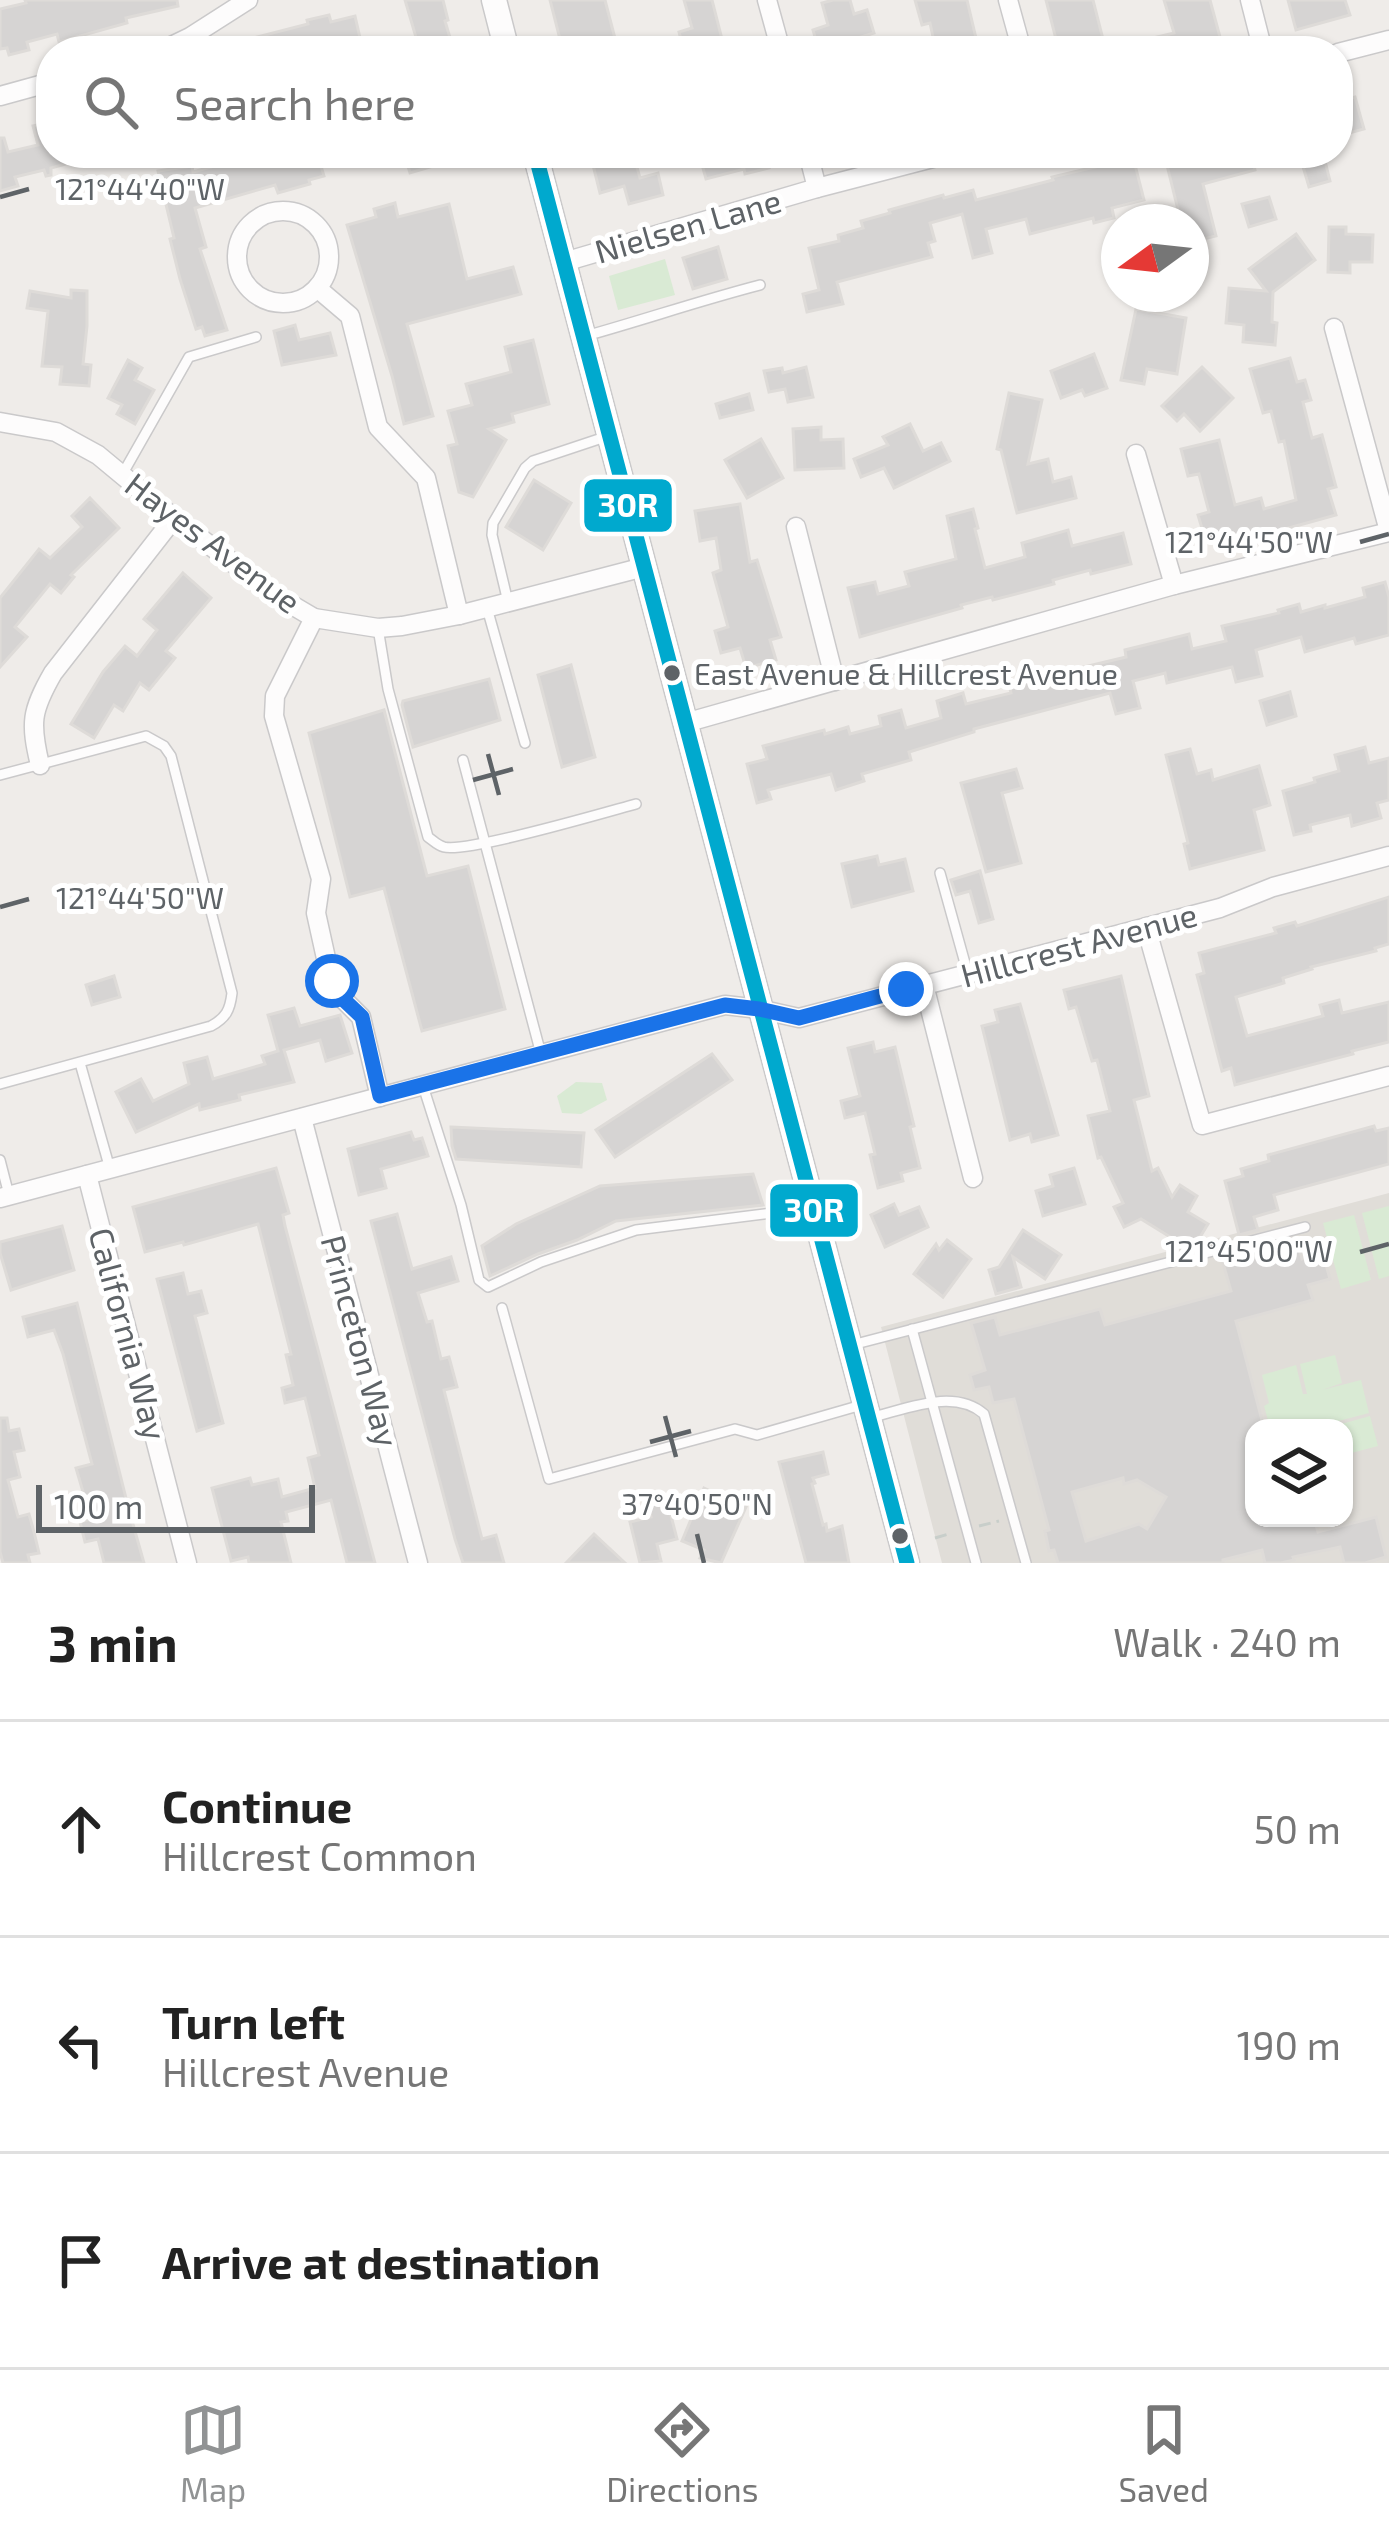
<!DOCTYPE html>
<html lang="en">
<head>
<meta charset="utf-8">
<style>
  body { margin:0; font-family:"Exo 2",sans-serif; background:#f6f6f6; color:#222 }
  .controls { position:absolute; right:36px; bottom:36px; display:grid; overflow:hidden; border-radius:24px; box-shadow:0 3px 9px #0004 }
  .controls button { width:108px; height:108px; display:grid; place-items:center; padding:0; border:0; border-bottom:3px solid #e0e0e0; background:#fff; color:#222; font:60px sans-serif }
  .compass { position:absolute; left:1101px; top:204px; width:108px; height:108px; border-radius:50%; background:#fff; box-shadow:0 3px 9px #0004; rotate:255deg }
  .scale { position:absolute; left:36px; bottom:30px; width:279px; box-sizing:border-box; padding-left:12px; border:6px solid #5e6367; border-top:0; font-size:33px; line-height:42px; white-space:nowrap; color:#5e6367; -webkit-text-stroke:9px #fff; paint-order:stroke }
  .stop { position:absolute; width:36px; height:36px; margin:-27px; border:9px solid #1a73e8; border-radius:50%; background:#fff }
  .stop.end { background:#1a73e8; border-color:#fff; box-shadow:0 3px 12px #0008 }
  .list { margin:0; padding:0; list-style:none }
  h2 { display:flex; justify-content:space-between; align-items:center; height:156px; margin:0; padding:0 48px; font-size:51px }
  h2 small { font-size:39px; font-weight:400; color:#767676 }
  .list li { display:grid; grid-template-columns:78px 1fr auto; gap:36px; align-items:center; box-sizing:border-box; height:216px; padding:0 48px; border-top:3px solid #e0e0e0 }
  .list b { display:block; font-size:45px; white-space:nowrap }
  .list p { margin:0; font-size:39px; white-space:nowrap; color:#767676 }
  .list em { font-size:39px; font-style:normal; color:#767676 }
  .icon { flex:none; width:66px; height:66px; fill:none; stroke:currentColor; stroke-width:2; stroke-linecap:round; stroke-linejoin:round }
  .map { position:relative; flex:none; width:1389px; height:1563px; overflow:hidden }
  .search { position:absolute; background:#fff; box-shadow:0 3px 9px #0004; left:36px; right:36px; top:36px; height:132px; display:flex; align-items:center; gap:30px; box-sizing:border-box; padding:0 42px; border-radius:48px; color:#767676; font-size:45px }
  .sheet { height:804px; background:#fff }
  nav { display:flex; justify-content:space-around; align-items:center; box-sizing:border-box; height:168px; border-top:3px solid #e0e0e0; background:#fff; font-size:33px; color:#767676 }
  nav a { display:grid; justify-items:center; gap:6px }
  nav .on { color:#919394 }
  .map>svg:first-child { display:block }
</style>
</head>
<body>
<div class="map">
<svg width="1389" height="1563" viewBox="0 0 1389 1563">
  <rect width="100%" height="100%" fill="#efece9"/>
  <path fill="#e0ddd8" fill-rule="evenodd" d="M1389,1193v370h-447l-61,-236zM1254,1428h90v90h-90z"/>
  <g fill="#d9ead4">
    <path d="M665,259l10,36 -57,15 -9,-34z"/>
    <path d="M576,1082l26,1 5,17 -26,14 -19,-1 -5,-17z"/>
    <path d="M1389,1206v70l-10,3 -17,-66z"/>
    <path d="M1354,1215l17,65 -30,9 -18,-66z"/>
    <path d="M1335,1355l7,28 -20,7 39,-10 8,33 -57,15h-42l-6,-22 5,-3 -7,-28 34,-10 7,29h4l-7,-30z"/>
    <path d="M1370,1416l8,30 -34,9v-27h-17z"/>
  </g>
  <g fill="#d6d4d3" stroke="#dedbd8" stroke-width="3" fill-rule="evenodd">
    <path d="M25,0h152l1,6 -52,12 1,5 -68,19 -2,-8 -30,8 2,8 -20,5 -2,-7 -7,1v-40l26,-6z"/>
    <path d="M405,0h38l5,20 -3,1 9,30h-34z"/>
    <path d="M550,0h55l12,46 -18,5h-36z"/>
    <path d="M684,0h28l13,51h-27l-2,-7 -13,3 -4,-15 13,-4z"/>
    <path d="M833,0h17l4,14 13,-4 7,23 -23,7 3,11h-35l-6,-21 15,-5 -6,-22z"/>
    <path d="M915,0h52l12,51h-43l-6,-28 -8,2z"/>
    <path d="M1046,0h47l13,51h-47z"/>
    <path d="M1164,0h46l13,48 -10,3h-88l-1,-6 50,-12z"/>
    <path d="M1288,0h57l5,15 -54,15z"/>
    <path d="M329,15l2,7 24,-6 8,35h-102l-4,-14 51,-13 -1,-4z"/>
    <path d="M1355,97l9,32 -26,7v-35z"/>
    <path d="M51,122v31h36l1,5 -37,10v7l-5,1 -2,-6 -29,7 3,9 -18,5v-53h4l4,14 30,-7 -5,-19z"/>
    <path d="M260,153h22l1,4 12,-4h22l7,23 -15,4 1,4 -32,9 -3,-8 -80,23 11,39 -6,2 27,81 -22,6 -3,-9 -6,2 -16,-50 -10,-40 4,-1 -16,-67 34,-5 1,6z"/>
    <path d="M404,153h30l3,12 -27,8z"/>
    <path d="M590,153h43l7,25 18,-5 5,22 -34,9 -5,-18 -24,7z"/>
    <path d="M729,153h36l4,15 -24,6 -1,-5 -38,10 -5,-18z"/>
    <path d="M1123,153h9l12,47 -32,8 2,10 -20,5 -1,-5 -63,16 -4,-15 -40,10 6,24 -19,5 -11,-44 -32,9 5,18 -7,2 4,14 -95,25 6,22 -36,8 -4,-18 16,-4 -10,-42 30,-7 -1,-6 25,-7 -2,-7 29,-8 -1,-3 54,-15 1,3 29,-8 3,10 77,-20 -1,-3 47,-11 -1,-6z"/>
    <path d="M1164,153h87l4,17 -52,14 13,52 -21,5 -4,-19h-10z"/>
    <path d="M1299,153h24l7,28 -21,6z"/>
    <path d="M1269,197l7,22 -27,8 -7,-23z"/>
    <path d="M395,203l3,14 51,-13 18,75 46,-12 8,27 -114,30 26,92 -29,8 -12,-48 -45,-151 29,-8 -2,-8z"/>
    <path d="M1329,227h17v7l27,1 -1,27h-22v11l-22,-1z"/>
    <path d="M1296,234l19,26 -42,32 -1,30 5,1 -2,22 -32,-3 1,-17 -18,-2 3,-35 37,3 -17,-22z"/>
    <path d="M718,247l9,32 -34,10 -10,-31z"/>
    <path d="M71,290l16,1v35l-4,38 8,1 -2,21 -29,-2 2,-17 -20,-1 6,-55 -21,-3 3,-17 41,7z"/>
    <path d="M1136,309l50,9 -9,56 -30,-5 -3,15 -23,-4z"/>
    <path d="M295,325l4,15 31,-7 6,22 -54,10 -8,-34z"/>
    <path d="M533,340l16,64 -37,10 2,8 -25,7 17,11 -33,57 -14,-5 -11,-46 9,-2 -9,-33 24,-6 -6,-21 45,-12 -6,-25z"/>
    <path d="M1094,354l13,34 -22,8 -3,-6 -21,8 -10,-27z"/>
    <path d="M1290,358l7,24 8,-2 6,20 -8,2 9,36 10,-3 14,52 -8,2 8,26 -102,28 -2,-8 -26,7 -8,-27 11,-3 -10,-38 -11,2 -7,-27 38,-9 16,65 26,-7 3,11 32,-9 -12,-59 -5,1 -8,-31 -8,2 -13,-44z"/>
    <path d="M128,360l14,8 -7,12 19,10 -19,34 -18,-10 5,-9 -14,-7z"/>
    <path d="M806,367l7,30 -25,5 -3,-13 -16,3 -5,-21 18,-3 1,5z"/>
    <path d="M1202,367l31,31 -33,33 -16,-17 -7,7 -15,-15z"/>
    <path d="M1009,393l33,7 -14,64 20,-5 5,23 18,-5 5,21 -59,15 -16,-63 -4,-1z"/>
    <path d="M749,394l4,16 -33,8 -4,-14z"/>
    <path d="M910,424l13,27 18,-8 9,18 -56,27 -10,-20 -23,9 -7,-18 34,-14 -5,-8z"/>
    <path d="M821,427v13l22,-1 1,29 -49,2 -2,-41z"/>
    <path d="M761,439l22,39 -36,20 -22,-38z"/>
    <path d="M534,480l37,23 -28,47 -37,-23z"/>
    <path d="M90,498l29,30 -48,47 3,2 -13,16 -11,-9 -35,43 12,10 -27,30v-69l39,-49 11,9 32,-31 -10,-11z"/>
    <path d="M740,504l10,58 7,-2 24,77 -11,3 6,20 -30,8 -6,-20 -19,5 -6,-22 13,-4 -15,-54 8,-3 -5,-32 -16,3 -5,-30z"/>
    <path d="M973,509l5,19 -3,1 10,39 40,-11 -3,-14 46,-13 4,16 51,-13 8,31 -40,10 -1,-4 -37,10 1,4 -61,16 -1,-3 -31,8 1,3 -102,29 -12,-49 27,-6 3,12 31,-8 -4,-14 51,-13 -9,-43z"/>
    <path d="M183,573l28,25 -45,53 9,7 -26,32 -9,-7 -17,28 -9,-6 -20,33 -23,-14 32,-52 22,-26 12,10 20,-26 -13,-11z"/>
    <path d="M1385,582l4,15v38l-33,9 -2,-6 -49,14 -4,-15 -45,13 6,26 -26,6 -4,-15 -65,16 -2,-10 -32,8 7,27 -24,6 -6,-21 -136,36v3l-65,20 2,8 -49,14 2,7 -28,9 -5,-16 -63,16 3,9 -14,4 -10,-39 20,-5 -4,-13 61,-16 1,4 23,-7 2,7 31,-8 -2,-10 22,-6 5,18 35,-10 -4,-17 26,-8 3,11 45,-11 -2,-8 117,-28 -1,-7 64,-16 3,15 34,-8 -4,-15 57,-13 -1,-3 21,-6 2,8 24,-7v3l40,-11 -2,-9z"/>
    <path d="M571,665l24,92 -33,10 -24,-92z"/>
    <path d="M489,679l11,41 -87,27 -11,-42 1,-4z"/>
    <path d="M1290,692l6,24 -29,9 -7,-24z"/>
    <path d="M384,710l43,166 41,-10 37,143 -83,22 -38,-143 -34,9 -41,-164z"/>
    <path d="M1365,747l4,16 20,-5v42l-12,3 4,15 -29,8 -2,-11 -40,10 1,6 -17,4 -11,-44 32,-9 -1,-4 25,-7 -4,-16z"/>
    <path d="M1190,749l7,25 14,-4 2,10 46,-14 11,39 -16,5 10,40 -74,19 -6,-25 4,-1 -22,-88z"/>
    <path d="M1016,769l6,19 -20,5 19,70 -35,9 -25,-89z"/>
    <path d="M877,856l2,9 26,-6 8,32 -61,16 -10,-43z"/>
    <path d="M980,871l13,48 -14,4 -9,-32 -14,4 -5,-15z"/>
    <path d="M1389,897v47l-14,4 1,3 -65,16 1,2 -29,9 1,5 -48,14 11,39 76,-20 -3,-11 19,-5 3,13 47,-11v40l-37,9 1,3 -118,31 -4,-17 -9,3 -25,-96 7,-2 -5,-20 77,-20 -2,-5 21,-6 2,4z"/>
    <path d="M114,976l6,21 -28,8 -6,-20z"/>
    <path d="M1121,976l28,120 -15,4 18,71 6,-3 14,29 8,-12 17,11 -9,16 20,12 -14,23 -6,1 -47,-29 -17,8 -10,-20 9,-4 -22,-46 -3,1 -10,-42 22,-5 -13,-51 -5,1 -16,-54 -7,2 -5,-19z"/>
    <path d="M1020,1004l38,131 -26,7 -2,-8 -20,6 -28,-114 16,-4 -3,-12z"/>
    <path d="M294,1008l6,18 40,-11 12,38 -26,8 -6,-21 -36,10 10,32 -55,13 1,5 -40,10 -1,-6 -63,28 -20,-40 25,-13 12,22 36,-17 -5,-21 23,-6 6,22 52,-15 -3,-8 16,-5 -10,-36z"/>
    <path d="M873,1042l2,10 20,-5 19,79 -4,1 10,41 -19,5 2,8 -25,7 -8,-33 5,-1 -10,-41 -20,5 -4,-17 19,-5 -12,-48z"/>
    <path d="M712,1054l20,26 -117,77 -19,-27z"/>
    <path d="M1374,1126l2,5 13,-3v36l-115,31 4,15 -24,7 4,13 -19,5 -14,-54 18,-5 -2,-7 28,-8 -1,-6z"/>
    <path d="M451,1127l133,6 -3,34 -125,-8 -4,-13z"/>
    <path d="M411,1132l3,8 8,-2 6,18 -47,13 5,19 -27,7 -11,-46z"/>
    <path d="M276,1168l13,45 -6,2 2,11 90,337h-28l-16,-63 -45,12 2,9 -7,1 10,41h-42l-1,-6 -17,4 -19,-73 38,-10 2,7 26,-6 4,18 33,-9 -7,-30 11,-3 -14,-57 -20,5 -3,-15 11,-3 -7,-30 5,-1 -33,-130 -74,21 -1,-3 -38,10 -12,-45z"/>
    <path d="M1074,1168l11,36 -42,12 -7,-25 17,-5 -3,-11z"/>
    <path d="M753,1174l10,31 -147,16 -39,19 -39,14 -48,22 -8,-30 34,-22 84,-38z"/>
    <path d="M894,1204l5,11 20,-8 9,20 -43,20 -14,-32z"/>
    <path d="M397,1214l15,55 39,-12 7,24 -40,12 9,29 5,-1 9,38 8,-2 8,30 -13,3 38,149 14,-4 8,28h-41l-8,-24 -84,-318z"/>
    <path d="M62,1226l12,44 -63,20 -11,-37v-11z"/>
    <path d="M1023,1230l38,25 -16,24 -32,-22 8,30 -25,7 -7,-24 10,-3z"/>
    <path d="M947,1240l24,19 -28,38 -29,-23 22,-30 3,6z"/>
    <path d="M1298,1243l4,16 21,-5 7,25 -22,6 5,15 -77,21 28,107h-10v90h60l4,14 58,-15 10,40 -21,6h-21l-4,-16 -47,10 1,3 -13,3h-16l-3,-13 -39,10v3h-165l-4,-13 -5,1 -4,-20 4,-1 -35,-131 -21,4 -4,-16 -15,3 -4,-15 15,-5 -14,-47 24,-6 5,18 100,-26 5,16 126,-34 -8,-28 22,-6 -1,-5 19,-5 1,5zM1123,1478l1,6 13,-4 29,17 -19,32 -8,-5 -53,17 -14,-49z"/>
    <path d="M183,1273l5,21 13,-3 6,22 -12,3 28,107 -26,8 -40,-152z"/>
    <path d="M77,1303l52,207 15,53h-40l-6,-24 -13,3 -5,-20 11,-3 -15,-51 16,-4 -29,-110 -9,-24 -26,7 -5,-20z"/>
    <path d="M0,1418h7l2,13 10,-2 5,21 -10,2 6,25 -12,3 10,37 11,-3 5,18 5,21 -11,2 2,8h-27l-3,-11z"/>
    <path d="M823,1452l5,22 -15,4 2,5 -3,1 11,41 3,-1 1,7 15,-5 7,37h-43l-27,-101z"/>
    <path d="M704,1488l42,19 -25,56 -21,-5 4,-8 -22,-9z"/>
    <path d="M667,1500l10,39 -20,5 4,17 -21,2 -10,-41 21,-5 -3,-12z"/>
    <path d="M594,1534l31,29h-59z"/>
  </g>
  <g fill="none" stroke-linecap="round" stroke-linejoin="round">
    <defs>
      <g id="lane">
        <path d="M589,335c57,-16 113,-35 171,-50"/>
        <path d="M122,475l67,-118 67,-20"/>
        <path d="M508,602l-16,-67 1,-12 32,-55 8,-7 75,-25"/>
        <path d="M487,608l38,135"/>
        <path d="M378,628l10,61 40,148c6,4 9,8 16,10 23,6 159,-34 192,-43"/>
        <path d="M463,760l78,294"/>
        <path d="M0,775l146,-39 18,10 7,10 61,237c-2,17 -6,25 -21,33l-211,58"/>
        <path d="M940,873l28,101"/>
        <path d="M80,1063l30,106"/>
        <path d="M423,1086l38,119 18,75 9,7 53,-25 95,-32 144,-18 31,-9"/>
        <path d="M0,1160l9,35"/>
        <path d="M502,1308l47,171 186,-50 22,6 108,-31"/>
        <path d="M912,1329l64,234"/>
        <path d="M852,1345l453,-118"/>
        <path d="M869,1418c36,-8 84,-31 115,-4l42,149"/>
      </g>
      <g id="street">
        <path d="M767,0l14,51"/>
        <path d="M1008,0l14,51"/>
        <path d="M1250,0l13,51"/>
        <path d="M161,51l29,-14 58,-37"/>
        <path d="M1338,53l51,-13"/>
        <path d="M0,96l51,-14"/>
        <path d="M808,153l9,35"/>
        <circle cx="283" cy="257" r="46"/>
        <path d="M564,262l253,-74 135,-35"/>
        <path d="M317,288l33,28 28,111 48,51 33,137"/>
        <path d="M1334,328l55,203"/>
        <path d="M0,422l56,10 42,23 76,63 101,77 39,23 64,10 24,-2 57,-11 185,-48"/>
        <path d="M1136,454l38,131"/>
        <path d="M796,527l39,154"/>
        <path d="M314,618l-39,78 -1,20 47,163 -5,34 15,68 12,18 18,18 19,80"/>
        <path d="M685,723l489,-138 215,-53"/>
        <path d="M40,765c-10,-42 -9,-54 13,-92l121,-155"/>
        <path d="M1146,927l56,198 187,-49"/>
        <path d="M924,985l49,193"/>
        <path d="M302,1118l116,445"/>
        <path d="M87,1175l100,388"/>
        <path d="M0,1198l725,-193 34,4 40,9 421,-110 53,-21 116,-31"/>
      </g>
      <g id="secondary">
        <path d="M494,0l13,51"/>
        <path d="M535,153l372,1410"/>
      </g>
    </defs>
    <use href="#lane" stroke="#cac9ca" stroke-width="12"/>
    <use href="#street" stroke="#cac9ca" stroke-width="21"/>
    <use href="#secondary" stroke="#cac9ca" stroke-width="27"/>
    <g stroke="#c8ceca" stroke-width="3" stroke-dasharray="12 6" stroke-linecap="butt">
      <path d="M979,1526l20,-5"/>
      <path d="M935,1538l17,-5"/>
    </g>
    <use href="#lane" stroke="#fdfcfc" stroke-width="9"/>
    <use href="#street" stroke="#fdfcfc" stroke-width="18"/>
    <use href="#secondary" stroke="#fdfcfc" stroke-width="24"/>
    <defs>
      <path id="bus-1" d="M535,153l372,1410"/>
    </defs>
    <use href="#bus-1" stroke="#fff" stroke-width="24"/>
    <use href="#bus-1" stroke="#00a9ce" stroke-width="15"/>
  </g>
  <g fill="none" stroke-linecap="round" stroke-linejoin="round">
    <path stroke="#1a73e8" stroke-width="15" d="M332,981l11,18 19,18 18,79 345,-91 34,4 40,9 107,-29"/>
  </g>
  <path fill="none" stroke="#5e6367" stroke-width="4.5" d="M0,197l29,-8M1360,542l29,-8M488,754l11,41M473,780l40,-11M0,907l29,-8M1360,1252l29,-8M665,1416l11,41M650,1442l41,-11M697,1534l7,29"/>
  <g fill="#5e6367" stroke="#fff" stroke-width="4.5">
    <circle cx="672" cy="673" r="10"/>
    <circle cx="900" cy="1536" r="10"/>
  </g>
  <g text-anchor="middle" stroke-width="10" stroke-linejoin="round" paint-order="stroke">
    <g font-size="30" fill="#5e6367" stroke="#fff" text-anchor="start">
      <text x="694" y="685">East Avenue &amp; Hillcrest Avenue</text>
    </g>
    <g font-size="33" fill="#5e6367" stroke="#fff">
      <text transform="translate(688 226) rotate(-16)" y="12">Nielsen Lane</text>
      <text transform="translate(213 543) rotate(37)" y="12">Hayes Avenue</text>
      <text transform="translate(1079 945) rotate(-15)" y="12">Hillcrest Avenue</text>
      <text transform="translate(128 1334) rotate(75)" y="12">California Way</text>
      <text transform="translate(360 1341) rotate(75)" y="12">Princeton Way</text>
    </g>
  </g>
  <g font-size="30" text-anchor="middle" fill="#5e6367" stroke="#fff" stroke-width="10" stroke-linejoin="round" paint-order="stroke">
    <text x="140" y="200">121°44'40"W</text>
    <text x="1249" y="553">121°44'50"W</text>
    <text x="140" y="909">121°44'50"W</text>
    <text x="1249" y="1262">121°45'00"W</text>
    <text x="697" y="1515">37°40'50"N</text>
  </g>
  <g stroke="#fff" stroke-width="4.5">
    <rect x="582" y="477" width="92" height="57" rx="12" fill="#00a9ce"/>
    <rect x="768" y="1182" width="92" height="57" rx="12" fill="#00a9ce"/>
  </g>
  <g font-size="33" text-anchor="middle" font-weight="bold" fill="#fff">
    <text x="628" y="517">30R</text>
    <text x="814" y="1222">30R</text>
  </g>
</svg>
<div class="controls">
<button><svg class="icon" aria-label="layers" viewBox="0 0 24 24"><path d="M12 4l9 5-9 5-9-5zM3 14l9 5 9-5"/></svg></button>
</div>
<svg class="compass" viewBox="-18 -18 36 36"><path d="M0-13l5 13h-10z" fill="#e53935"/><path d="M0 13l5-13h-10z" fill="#767676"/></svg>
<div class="scale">100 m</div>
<div class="stop" style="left:332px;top:981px"></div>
<div class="stop end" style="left:906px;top:989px"></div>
<div class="search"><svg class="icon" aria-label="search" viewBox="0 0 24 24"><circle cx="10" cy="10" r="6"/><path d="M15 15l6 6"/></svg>Search here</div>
</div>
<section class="sheet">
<h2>3 min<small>Walk · 240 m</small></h2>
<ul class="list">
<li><svg class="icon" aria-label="ahead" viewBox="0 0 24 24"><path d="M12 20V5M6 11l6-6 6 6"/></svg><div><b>Continue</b><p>Hillcrest Common</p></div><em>50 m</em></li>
<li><svg class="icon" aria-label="left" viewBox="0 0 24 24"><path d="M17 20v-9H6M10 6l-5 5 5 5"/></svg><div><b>Turn left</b><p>Hillcrest Avenue</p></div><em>190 m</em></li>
<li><svg class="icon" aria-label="arrive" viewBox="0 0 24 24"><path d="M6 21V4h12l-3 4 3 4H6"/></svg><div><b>Arrive at destination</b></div></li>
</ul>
</section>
<nav>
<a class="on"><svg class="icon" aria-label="map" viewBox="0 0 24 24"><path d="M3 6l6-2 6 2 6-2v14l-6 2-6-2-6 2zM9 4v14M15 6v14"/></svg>Map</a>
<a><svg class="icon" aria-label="directions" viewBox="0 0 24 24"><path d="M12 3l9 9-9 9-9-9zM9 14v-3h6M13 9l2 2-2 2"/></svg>Directions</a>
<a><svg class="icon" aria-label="saved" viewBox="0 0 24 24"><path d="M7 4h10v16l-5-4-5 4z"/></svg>Saved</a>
</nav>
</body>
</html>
